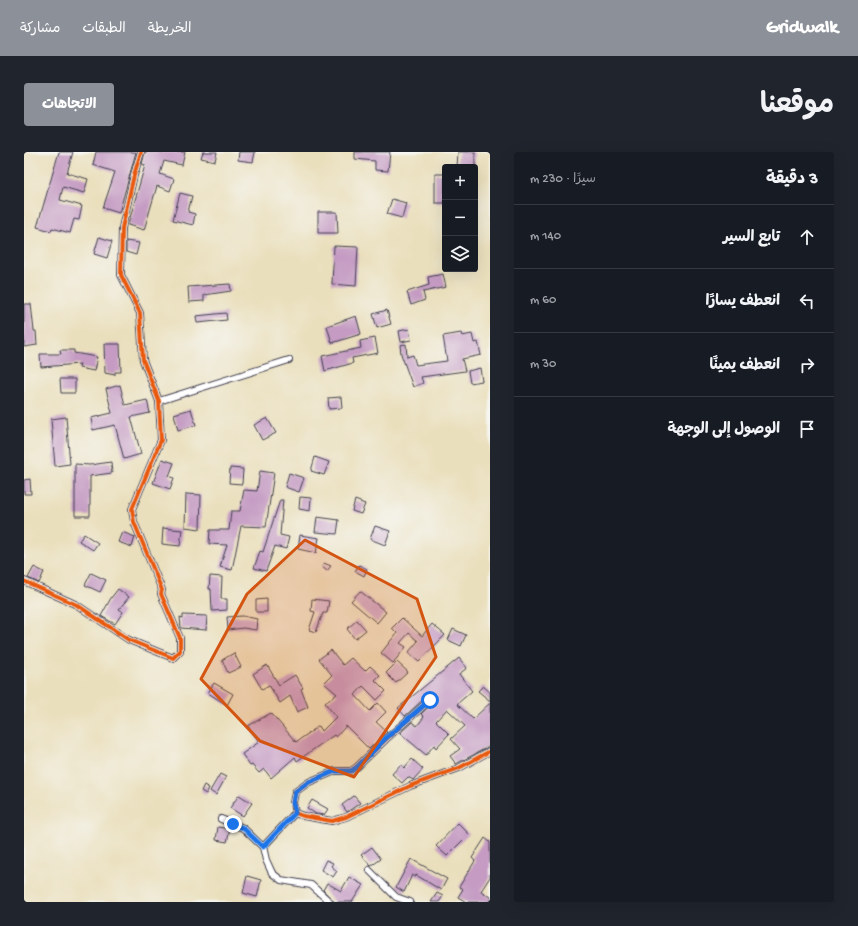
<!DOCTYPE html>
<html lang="ar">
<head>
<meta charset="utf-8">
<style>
  body { margin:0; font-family:"Gochi Hand","Playpen Sans Arabic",sans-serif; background:#20242c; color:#f1f3f6; direction:rtl }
  .controls { position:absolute; right:12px; top:12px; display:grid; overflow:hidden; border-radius:4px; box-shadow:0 4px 16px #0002 }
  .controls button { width:36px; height:36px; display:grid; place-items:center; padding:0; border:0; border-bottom:1px solid #363941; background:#171b24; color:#f1f3f6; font:20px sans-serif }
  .stop { position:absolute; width:12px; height:12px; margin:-9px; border:3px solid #1a73e8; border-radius:50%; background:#fff }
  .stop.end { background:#1a73e8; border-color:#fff; box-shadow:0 1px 4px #0008 }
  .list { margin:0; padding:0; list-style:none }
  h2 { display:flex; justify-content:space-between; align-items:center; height:52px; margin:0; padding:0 16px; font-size:17px }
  h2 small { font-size:13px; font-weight:400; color:#9ea1a6 }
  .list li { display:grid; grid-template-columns:26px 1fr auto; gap:12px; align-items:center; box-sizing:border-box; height:64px; padding:0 16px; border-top:1px solid #363941 }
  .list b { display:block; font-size:15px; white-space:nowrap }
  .list em { font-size:13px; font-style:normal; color:#9ea1a6 }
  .icon { flex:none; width:22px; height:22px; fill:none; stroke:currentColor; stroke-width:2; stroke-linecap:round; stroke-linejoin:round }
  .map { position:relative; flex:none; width:466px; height:750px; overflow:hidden; direction:ltr; border-radius:4px }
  header { display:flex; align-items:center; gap:24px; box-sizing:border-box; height:56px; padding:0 20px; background:#8c9099; color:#fff }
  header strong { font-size:19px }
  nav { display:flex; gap:22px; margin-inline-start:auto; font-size:14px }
  .intro { display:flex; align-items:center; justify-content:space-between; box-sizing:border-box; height:96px; padding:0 24px }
  h1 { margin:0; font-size:28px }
  .button { padding:10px 18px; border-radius:4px; background:#8c9099; color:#fff; font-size:14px; font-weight:700 }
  main { display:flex; gap:24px; padding:0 24px }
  aside { flex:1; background:#171b24; border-radius:4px; box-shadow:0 4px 16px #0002 }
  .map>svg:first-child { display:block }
</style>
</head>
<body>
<header>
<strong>Gridwalk</strong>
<nav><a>الخريطة</a><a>الطبقات</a><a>مشاركة</a></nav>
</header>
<div class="intro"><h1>موقعنا</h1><a class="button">الاتجاهات</a></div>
<main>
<aside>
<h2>3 دقيقة<small>سيرًا · 230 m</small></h2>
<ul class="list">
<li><svg class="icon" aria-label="ahead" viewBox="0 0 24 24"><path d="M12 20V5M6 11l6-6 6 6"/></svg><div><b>تابع السير</b></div><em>140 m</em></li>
<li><svg class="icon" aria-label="left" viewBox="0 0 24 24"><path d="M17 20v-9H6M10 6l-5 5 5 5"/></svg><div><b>انعطف يسارًا</b></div><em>60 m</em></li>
<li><svg class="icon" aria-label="right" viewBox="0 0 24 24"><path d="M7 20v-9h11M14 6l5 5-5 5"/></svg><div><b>انعطف يمينًا</b></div><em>30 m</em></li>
<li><svg class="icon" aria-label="arrive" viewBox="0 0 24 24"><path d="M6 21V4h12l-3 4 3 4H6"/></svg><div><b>الوصول إلى الوجهة</b></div></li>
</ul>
</aside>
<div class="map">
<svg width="466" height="750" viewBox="0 0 466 750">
  <rect width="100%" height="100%" fill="#f6f6f2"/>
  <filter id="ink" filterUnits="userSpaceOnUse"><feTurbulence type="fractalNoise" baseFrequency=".025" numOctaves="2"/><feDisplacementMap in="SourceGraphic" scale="8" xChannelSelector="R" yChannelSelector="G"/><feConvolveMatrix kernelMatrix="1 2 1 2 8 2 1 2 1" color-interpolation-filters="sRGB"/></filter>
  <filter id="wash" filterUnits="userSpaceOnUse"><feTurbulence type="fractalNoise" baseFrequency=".012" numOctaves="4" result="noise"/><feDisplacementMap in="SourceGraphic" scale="16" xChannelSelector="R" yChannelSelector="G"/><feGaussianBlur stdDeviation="0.9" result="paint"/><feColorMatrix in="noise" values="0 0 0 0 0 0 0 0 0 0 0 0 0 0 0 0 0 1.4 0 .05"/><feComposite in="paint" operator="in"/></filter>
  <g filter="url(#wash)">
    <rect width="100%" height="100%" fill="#eadfbc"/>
    <g id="blocks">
      <g fill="#c59bc3">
        <path d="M35,0h14l-6,21 21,6 -4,14 -21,-6 -3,13 22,6 -3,14 -5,-1 -4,14 -18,-5 -1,3 -14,-4z"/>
        <path d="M72,0h40l-17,61 -16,-5 12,-36 -22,-7z"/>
        <path d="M121,0h40l-3,13 -18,-4 -4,13 14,5 -4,12 -13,-5 -13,44 -16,-5 17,-60 -3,-1z"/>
        <path d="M179,0h14l-2,9 -14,-3z"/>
        <path d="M215,0h16l-2,10 -15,-2z"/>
        <path d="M331,0h35l-2,19 -13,-1v-9l-20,-2z"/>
        <path d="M434,0h17v15h-18z"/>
        <rect x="411" y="22" width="10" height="29"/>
        <path d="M156,41l12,3 -4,16 7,2 -2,11 -20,-5z"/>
        <path d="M368,47l14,4 -4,15 -15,-4z"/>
        <path d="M294,60h19l1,21h-20z"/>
        <path d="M75,85l13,4 -5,17 -13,-4z"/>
        <path d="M102,89l13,2 -3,12 -10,-3z"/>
        <path d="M310,94l24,1 -2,39 -24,-2z"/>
        <path d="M419,122l3,13 -23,5 2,8 -14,5 -4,-13 22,-7 -1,-8z"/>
        <path d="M206,132l1,7 -27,4v6l-15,1 -1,-15z"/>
        <path d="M0,152h7l3,27h2l1,14 -13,2z"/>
        <path d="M363,158l4,14 -14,4 -4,-14z"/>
        <path d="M202,161l1,7 -30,3 -1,-7z"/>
        <path d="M332,164l5,18 -29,9 -5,-17z"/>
        <path d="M385,177l2,11 -10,2 -2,-11z"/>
        <path d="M437,181l1,3 10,-2 2,9 4,-1 3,13 -19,4 3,12 -44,6 2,6 -10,4 -12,-33 -1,-9 6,-1 1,13 6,-2 3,10 31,-4 -4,-25z"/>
        <path d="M351,186l3,15 -26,5 1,5 -28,8 -3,-15 39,-8 -1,-7z"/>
        <path d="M80,192h16l1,28h-6v3l-10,-2z"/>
        <path d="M36,198h14v3l23,4 -3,14 -15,-3 1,-4 -39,3 -1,-13h21z"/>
        <path d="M456,216l2,13 -12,2 -2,-12z"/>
        <path d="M36,227h15v14h-14z"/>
        <path d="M96,233l5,20 22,-5 3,13 -19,4 10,37 -17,5 -9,-34 -22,5 -2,-12 21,-5 -6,-24z"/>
        <path d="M317,245l1,11 -13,1 -1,-11z"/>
        <path d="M167,257l5,16 -18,5 -4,-16z"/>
        <path d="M42,265l4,47 -15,2 -4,-47z"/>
        <path d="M243,266l9,15 -14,7 -8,-15z"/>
        <path d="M291,305l14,5 -5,13 -13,-4z"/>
        <path d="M138,307l12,4 -5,13 5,2 -4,11 -17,-6z"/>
        <path d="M87,310l1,11 -22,3v40h-15v-52l15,1z"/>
        <path d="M206,316l13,1 -1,15 -13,-1z"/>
        <path d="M236,319l14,2 -8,54 -25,-1 -9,44 -12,-3 7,-22 -18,-1 1,-14h19l2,-19h9l4,-21 13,1z"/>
        <path d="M265,321l15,5 -5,14 -14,-5z"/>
        <path d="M6,327l1,15h-7v-14z"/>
        <path d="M162,342l15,1 -1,34 -15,-2z"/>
        <path d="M276,345l11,1 -1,13 -11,-2z"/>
        <path d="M256,348h3l-3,35 9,2 -3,12 -11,-3 -9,25 -12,-3 6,-17 3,1z"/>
        <path d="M331,348l10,4 -4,10 -9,-3z"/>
        <path d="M293,365l22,3 -2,14 -22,-2z"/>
        <path d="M351,374l15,5 -5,14 -15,-6z"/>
        <path d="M139,376l19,2 -2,16 -18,-2z"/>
        <path d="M98,380l13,5 -3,10 -14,-5z"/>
        <path d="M60,382l14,9 -5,7 -14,-9z"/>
        <path d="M276,383l19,3 -3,15 -18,-4z"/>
        <path d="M300,411l7,3 -4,5 -5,-4z"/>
        <path d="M335,413l8,4 -3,7 -9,-5z"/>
        <path d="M10,415l10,5 -5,11 -11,-5z"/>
        <path d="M67,421l15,7 -6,12 -15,-7z"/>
        <path d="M186,424l12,1 -1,22h6v11l-15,1 -1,-22h-2z"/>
        <path d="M94,437l11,8 -10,12 4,3 -8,12 -14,-8 10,-18z"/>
        <path d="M336,439l26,21 -9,11 -26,-22z"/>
        <path d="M243,447v13h-11v-12z"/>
        <path d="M288,447l17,2 -2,12h-4l-7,19 -7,-2 6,-18 -4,-1z"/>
        <path d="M159,463l24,1 -1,14 -25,-2 -1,-11 3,1z"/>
        <path d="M219,464l14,3 -1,11 -13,-2 -15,2 -1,-13z"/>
        <path d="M378,466l20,18 10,-12 13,11 -26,27 -11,-9 10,-12 -9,-8 -9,10 6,4 -13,16 -12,-10 16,-20 -5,-5z"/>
        <path d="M333,468l9,10 -11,9 -8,-10z"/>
        <path d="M429,477l13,6 -5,11 -13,-6z"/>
        <path d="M307,498l12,15 8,-7 14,13 5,-5 10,9 -5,5 11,11 -9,9 -14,-14 -8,9 15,16 8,-8 8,9 -10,10 11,10 -18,17 -23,-23 -10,11 -2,-2 -37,26 -2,-4 -24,21 -7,-9 -5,4 -7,-8 -2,1 -8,-12 17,-12 -11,-16 23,-13 25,29 23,-16 3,5 14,-14 -11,-14 12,-9 -13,-11 8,-8 -13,-16z"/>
        <path d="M210,501l7,14 -13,6 -6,-13z"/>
        <path d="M435,506l8,10 -8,6 13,17 -15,13 16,15 17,-16v43l-34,18 -6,-8 10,-7 -9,-10 14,-13 -18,-17 -11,12 13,13 -13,14 -2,-3 -8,10 -26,-22 12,-11 5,4 7,-9 -3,-3 13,-12v-5l-7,-1 -22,20 -7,-8z"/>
        <path d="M373,510l11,10 -12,11 -10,-10z"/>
        <path d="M243,513l12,20 16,-10 8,13 -2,1 7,18 -11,5 -7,-16 -10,7 -11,-18 -7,4 -9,-15z"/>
        <path d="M190,531l19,11 -6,11 -19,-12z"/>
        <path d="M459,534l7,6v9l-12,-10z"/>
        <path d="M388,607l11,10 -10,11 -5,-3 -6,6 -10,-9 9,-10 3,4z"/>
        <path d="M196,622l6,3 -10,18 -6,-4z"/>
        <path d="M180,633l5,3 -3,6 -5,-3z"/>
        <path d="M215,643l13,8 -9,13 -13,-8z"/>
        <path d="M330,644l6,7 -13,9 -5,-7z"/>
        <path d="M288,648l16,9 -4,6 -8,-1 -9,-6z"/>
        <path d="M434,671l11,11 -22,22 -11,-10z"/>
        <path d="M194,675l12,2 -3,13 -11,-2z"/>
        <path d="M461,686l5,4v35l-9,14 9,6v5h-24l-8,-5 5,-8 -4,-2 16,-26 -3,-3z"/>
        <path d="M348,695l9,12 -10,7 -10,-11z"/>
        <path d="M387,707l36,20 -6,11 -25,-15v2l-4,-2 -8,17 -8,-5z"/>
        <path d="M302,708l7,3 -2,3 6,5 -4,6 -12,-7z"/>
        <path d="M223,724l14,4 -4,17 -14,-4z"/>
        <path d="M325,725l14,8 -11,17h-18l-11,-12 4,-7 14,8z"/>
        <path d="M413,741l6,3 -4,6h-8z"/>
      </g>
    </g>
  </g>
  <g filter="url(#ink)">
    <use href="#blocks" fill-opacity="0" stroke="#403e4e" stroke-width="1"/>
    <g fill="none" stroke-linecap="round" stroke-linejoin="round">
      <defs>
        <g id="street">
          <path d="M135,249l130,-41"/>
          <path d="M0,429l53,24 52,35 44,18 7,-7v-13l-19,-44 1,-4 -28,-68 -2,-13 29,-69 -2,-39 -16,-41 -3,-47 -19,-38 1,-47 12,-53 7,-23"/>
          <path d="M406,548l-44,39 -29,28 -6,4h-16l-26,11 -14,10 -2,11 2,10 8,3 29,5 14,-4 64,-31 49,-18 31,-17"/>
          <path d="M197,667l22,9 20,19 3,13 6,13 9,7 30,5 19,17"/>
          <path d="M239,695l32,-34"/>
          <path d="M345,718l27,27 14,5"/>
        </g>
      </defs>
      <use href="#street" stroke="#403e4e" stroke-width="8"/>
      <use href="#street" stroke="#fff" stroke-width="6"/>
      <defs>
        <g id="cycleway">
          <path d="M0,429l53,24 52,35 44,18 7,-7v-13l-19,-44 1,-4 -28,-68 -2,-13 29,-69 -2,-39 -16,-41 -3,-47 -19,-38 1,-47 12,-53 7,-23"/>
          <path d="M406,548l-44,39 -29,28 -6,4h-16l-26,11 -14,10 -2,11 2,10 8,3 29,5 14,-4 64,-31 49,-18 31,-17"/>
        </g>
      </defs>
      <use href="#cycleway" stroke="#f6f6f2" stroke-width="6"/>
      <use href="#cycleway" stroke="#e8590c" stroke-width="4"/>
    </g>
  </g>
  <g fill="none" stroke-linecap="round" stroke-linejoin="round" filter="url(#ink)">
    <path stroke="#1a73e8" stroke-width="5" d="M209,672l10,4 20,19 32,-34 -2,-10 2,-11 14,-10 26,-11h16l6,-4 29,-29 44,-38"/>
  </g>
  <path fill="#d45411" fill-opacity="0.2" stroke="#d45411" stroke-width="3" stroke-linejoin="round" d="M281,388l112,59 19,58 -82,120 -94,-36 -59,-62 46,-85z"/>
</svg>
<div class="controls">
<button>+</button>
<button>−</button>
<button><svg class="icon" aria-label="layers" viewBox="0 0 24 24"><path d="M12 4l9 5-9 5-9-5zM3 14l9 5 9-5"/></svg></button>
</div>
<div class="stop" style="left:406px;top:548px"></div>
<div class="stop end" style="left:209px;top:672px"></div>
</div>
</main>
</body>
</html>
